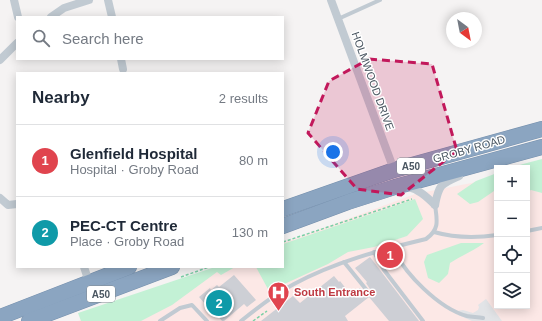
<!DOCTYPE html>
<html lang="en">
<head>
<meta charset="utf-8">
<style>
  body { margin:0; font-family:Helvetica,sans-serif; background:#f6f6f7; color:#1f2937 }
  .controls { position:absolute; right:12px; bottom:12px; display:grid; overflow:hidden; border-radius:0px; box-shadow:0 2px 10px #0003 }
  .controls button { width:36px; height:36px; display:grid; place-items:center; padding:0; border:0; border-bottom:1px solid #e0e1e3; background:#fff; color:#1f2937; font:20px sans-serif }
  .compass { position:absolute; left:446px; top:12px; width:36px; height:36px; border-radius:50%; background:#fff; box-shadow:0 2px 10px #0003; rotate:148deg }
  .you { position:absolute; left:333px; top:152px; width:14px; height:14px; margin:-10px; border:3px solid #fff; border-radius:50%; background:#1a73e8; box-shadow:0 0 0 6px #1a73e833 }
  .badge { display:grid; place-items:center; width:26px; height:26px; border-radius:50%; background:#7c3aed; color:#fff; font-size:13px; font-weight:700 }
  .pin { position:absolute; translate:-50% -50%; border:2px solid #fff; box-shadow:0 1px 4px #0006 }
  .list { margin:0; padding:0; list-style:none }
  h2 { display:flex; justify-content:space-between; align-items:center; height:52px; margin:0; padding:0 16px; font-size:17px }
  h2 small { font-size:13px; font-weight:400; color:#747a83 }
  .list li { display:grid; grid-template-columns:26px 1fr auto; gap:12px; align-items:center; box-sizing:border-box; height:72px; padding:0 16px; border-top:1px solid #e0e1e3 }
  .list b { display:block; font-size:15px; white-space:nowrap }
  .list p { margin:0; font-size:13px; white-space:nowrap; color:#747a83 }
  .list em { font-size:13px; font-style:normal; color:#747a83 }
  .icon { flex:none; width:22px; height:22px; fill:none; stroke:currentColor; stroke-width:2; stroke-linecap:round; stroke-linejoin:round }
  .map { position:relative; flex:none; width:542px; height:321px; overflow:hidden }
  .search { position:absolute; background:#fff; box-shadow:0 2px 10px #0003; left:16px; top:16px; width:268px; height:44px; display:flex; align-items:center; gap:10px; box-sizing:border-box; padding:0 14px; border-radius:0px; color:#747a83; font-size:15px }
  .panel { position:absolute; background:#fff; box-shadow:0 2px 10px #0003; left:16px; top:72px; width:268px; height:196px; border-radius:0px }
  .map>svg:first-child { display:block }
</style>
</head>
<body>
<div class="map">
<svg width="542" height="321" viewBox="0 0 542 321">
  <rect width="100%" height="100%" fill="#f5f3f3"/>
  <path fill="#fce8e6" d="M542,170v151h-464l141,-54h64v-24l132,-49 82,-16v128h30v-134z"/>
  <path fill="#e2e4e7" d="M486,299l16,22h-30l-14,-6 -1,-4 6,-1 10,3 5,-3 1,-3 -1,-2z"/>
  <g fill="#c3f1d5">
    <path d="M542,159v34l-11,-3 -4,2v-24h-16l12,-4z"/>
    <path d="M497,173v20l-3,-2 -16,11 -8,2 -13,-10 19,-13z"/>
    <path d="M415,199l8,20 -16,17 -33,11 -26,5 -20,12 -59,27 -13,-24h27v-23z"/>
    <path d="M461,243h23c-11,8 -23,13 -34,20l-2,11 -9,9 -11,-5 -4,-16 3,-7z"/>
    <path d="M215,267h20l-14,8 -4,-3 -45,33 -31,16h-60l-3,-8z"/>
  </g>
  <g fill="#cdcfd5">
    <path d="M370,257l49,64h-30l-20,-24 -24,19 3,5h-87l32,-25 7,7 34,-27 5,6 1,-1 11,14 9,-7 7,7 4,1 1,-4 -6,-9 1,-1 -12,-14z"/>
    <path d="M234,275l22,25 -9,7 -3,-3 -20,17h-2l-13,-16h-3l-7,-8 11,-9 1,2 6,-5 2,2z"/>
  </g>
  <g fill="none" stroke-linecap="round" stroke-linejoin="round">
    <defs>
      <g id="highway">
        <path d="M283,209l111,-39 148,-41"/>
        <path d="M283,226l65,-24 47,-15 147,-40"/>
        <path d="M0,317l129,-50"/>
        <path d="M29,321l143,-54"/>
      </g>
    </defs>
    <use href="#highway" stroke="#7690ad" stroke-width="16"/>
    <g stroke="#7ad0a6" stroke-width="1.5" stroke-dasharray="3 2" stroke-linecap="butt">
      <path d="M283,242l129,-43"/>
      <path d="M181,277l28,-10"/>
      <path d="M253,321l14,-10"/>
    </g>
    <g stroke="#c1cad2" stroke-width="4">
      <path d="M338,19l42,-19"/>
      <path d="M527,231l15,-3"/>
      <path d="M434,232c21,6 42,6 63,3"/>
      <path d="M393,247c10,26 47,62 74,69 5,1 11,1 16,2"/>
      <path d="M374,252l10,18 39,51"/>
      <path d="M344,262l25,31"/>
      <path d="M160,321l20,-13 12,-3 15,16"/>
      <path d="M241,321c16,-13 34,-27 53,-37 41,-22 86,-34 132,-45 14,-10 11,-19 9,-34"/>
    </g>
    <g stroke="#c1cad2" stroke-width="8">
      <path d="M14,0l4,17"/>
      <path d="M108,0l4,17"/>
      <path d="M331,0l63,170"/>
      <path d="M51,17l13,-9 25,-8"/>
      <path d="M121,59l2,10"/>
      <path d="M0,60l17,-17"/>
      <path d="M406,186c12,3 20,10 29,19"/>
      <path d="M0,198l8,7 9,-1"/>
      <path d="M435,205c4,-21 6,-21 24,-29"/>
      <path d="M84,267l5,15"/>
    </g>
    <use href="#highway" stroke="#8ba5c1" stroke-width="15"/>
  </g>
  <path fill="#c2185b" fill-opacity="0.2" stroke="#c2185b" stroke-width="3" stroke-dasharray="8 5" stroke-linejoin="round" d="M369,59l63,5 25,87 -56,44 -44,-6 -49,-56 21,-52z"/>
  <defs>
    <symbol id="hospital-pin" viewBox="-11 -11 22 30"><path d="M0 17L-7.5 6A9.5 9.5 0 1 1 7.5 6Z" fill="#e0444e" stroke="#fff"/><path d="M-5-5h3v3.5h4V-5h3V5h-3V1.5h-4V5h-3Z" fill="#fff"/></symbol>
  </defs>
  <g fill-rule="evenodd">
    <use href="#hospital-pin" x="266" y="280" width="25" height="34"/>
  </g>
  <g text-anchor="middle" stroke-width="3" stroke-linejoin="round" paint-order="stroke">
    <g fill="#fff" stroke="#808990" stroke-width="1">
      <rect x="397" y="158" width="28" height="16" rx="3"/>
      <rect x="87" y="286" width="28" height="16" rx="3"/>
    </g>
    <g font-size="10" font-weight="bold" fill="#4a5661">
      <text x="411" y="170">A50</text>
      <text x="101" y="298">A50</text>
    </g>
    <g font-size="11" fill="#4a5661" stroke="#fff">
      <text transform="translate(373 81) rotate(70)" y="4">HOLMWOOD DRIVE</text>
      <text transform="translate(469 149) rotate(-16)" y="4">GROBY ROAD</text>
    </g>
    <g font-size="11" font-weight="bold" fill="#be3a42" stroke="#fff" text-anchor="start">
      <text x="294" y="296">South Entrance</text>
    </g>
  </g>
</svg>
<div class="controls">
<button>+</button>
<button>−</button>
<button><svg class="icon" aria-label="locate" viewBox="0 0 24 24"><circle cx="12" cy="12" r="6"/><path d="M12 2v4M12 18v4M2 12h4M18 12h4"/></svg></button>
<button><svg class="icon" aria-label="layers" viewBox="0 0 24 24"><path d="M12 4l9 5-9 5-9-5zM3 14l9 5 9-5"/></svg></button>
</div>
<svg class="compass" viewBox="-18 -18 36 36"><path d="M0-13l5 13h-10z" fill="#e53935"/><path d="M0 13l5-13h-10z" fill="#747a83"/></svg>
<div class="you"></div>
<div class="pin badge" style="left:390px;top:255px;background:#e0444e">1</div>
<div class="pin badge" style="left:219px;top:303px;background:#0f9aa8">2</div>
<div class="search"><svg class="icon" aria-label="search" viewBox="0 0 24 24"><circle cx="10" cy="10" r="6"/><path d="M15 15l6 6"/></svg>Search here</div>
<section class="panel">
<h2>Nearby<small>2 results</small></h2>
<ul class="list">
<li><span class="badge" style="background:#e0444e">1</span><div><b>Glenfield Hospital</b><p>Hospital · Groby Road</p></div><em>80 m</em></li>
<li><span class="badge" style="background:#0f9aa8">2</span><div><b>PEC-CT Centre</b><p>Place · Groby Road</p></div><em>130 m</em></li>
</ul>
</section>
</div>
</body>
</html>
